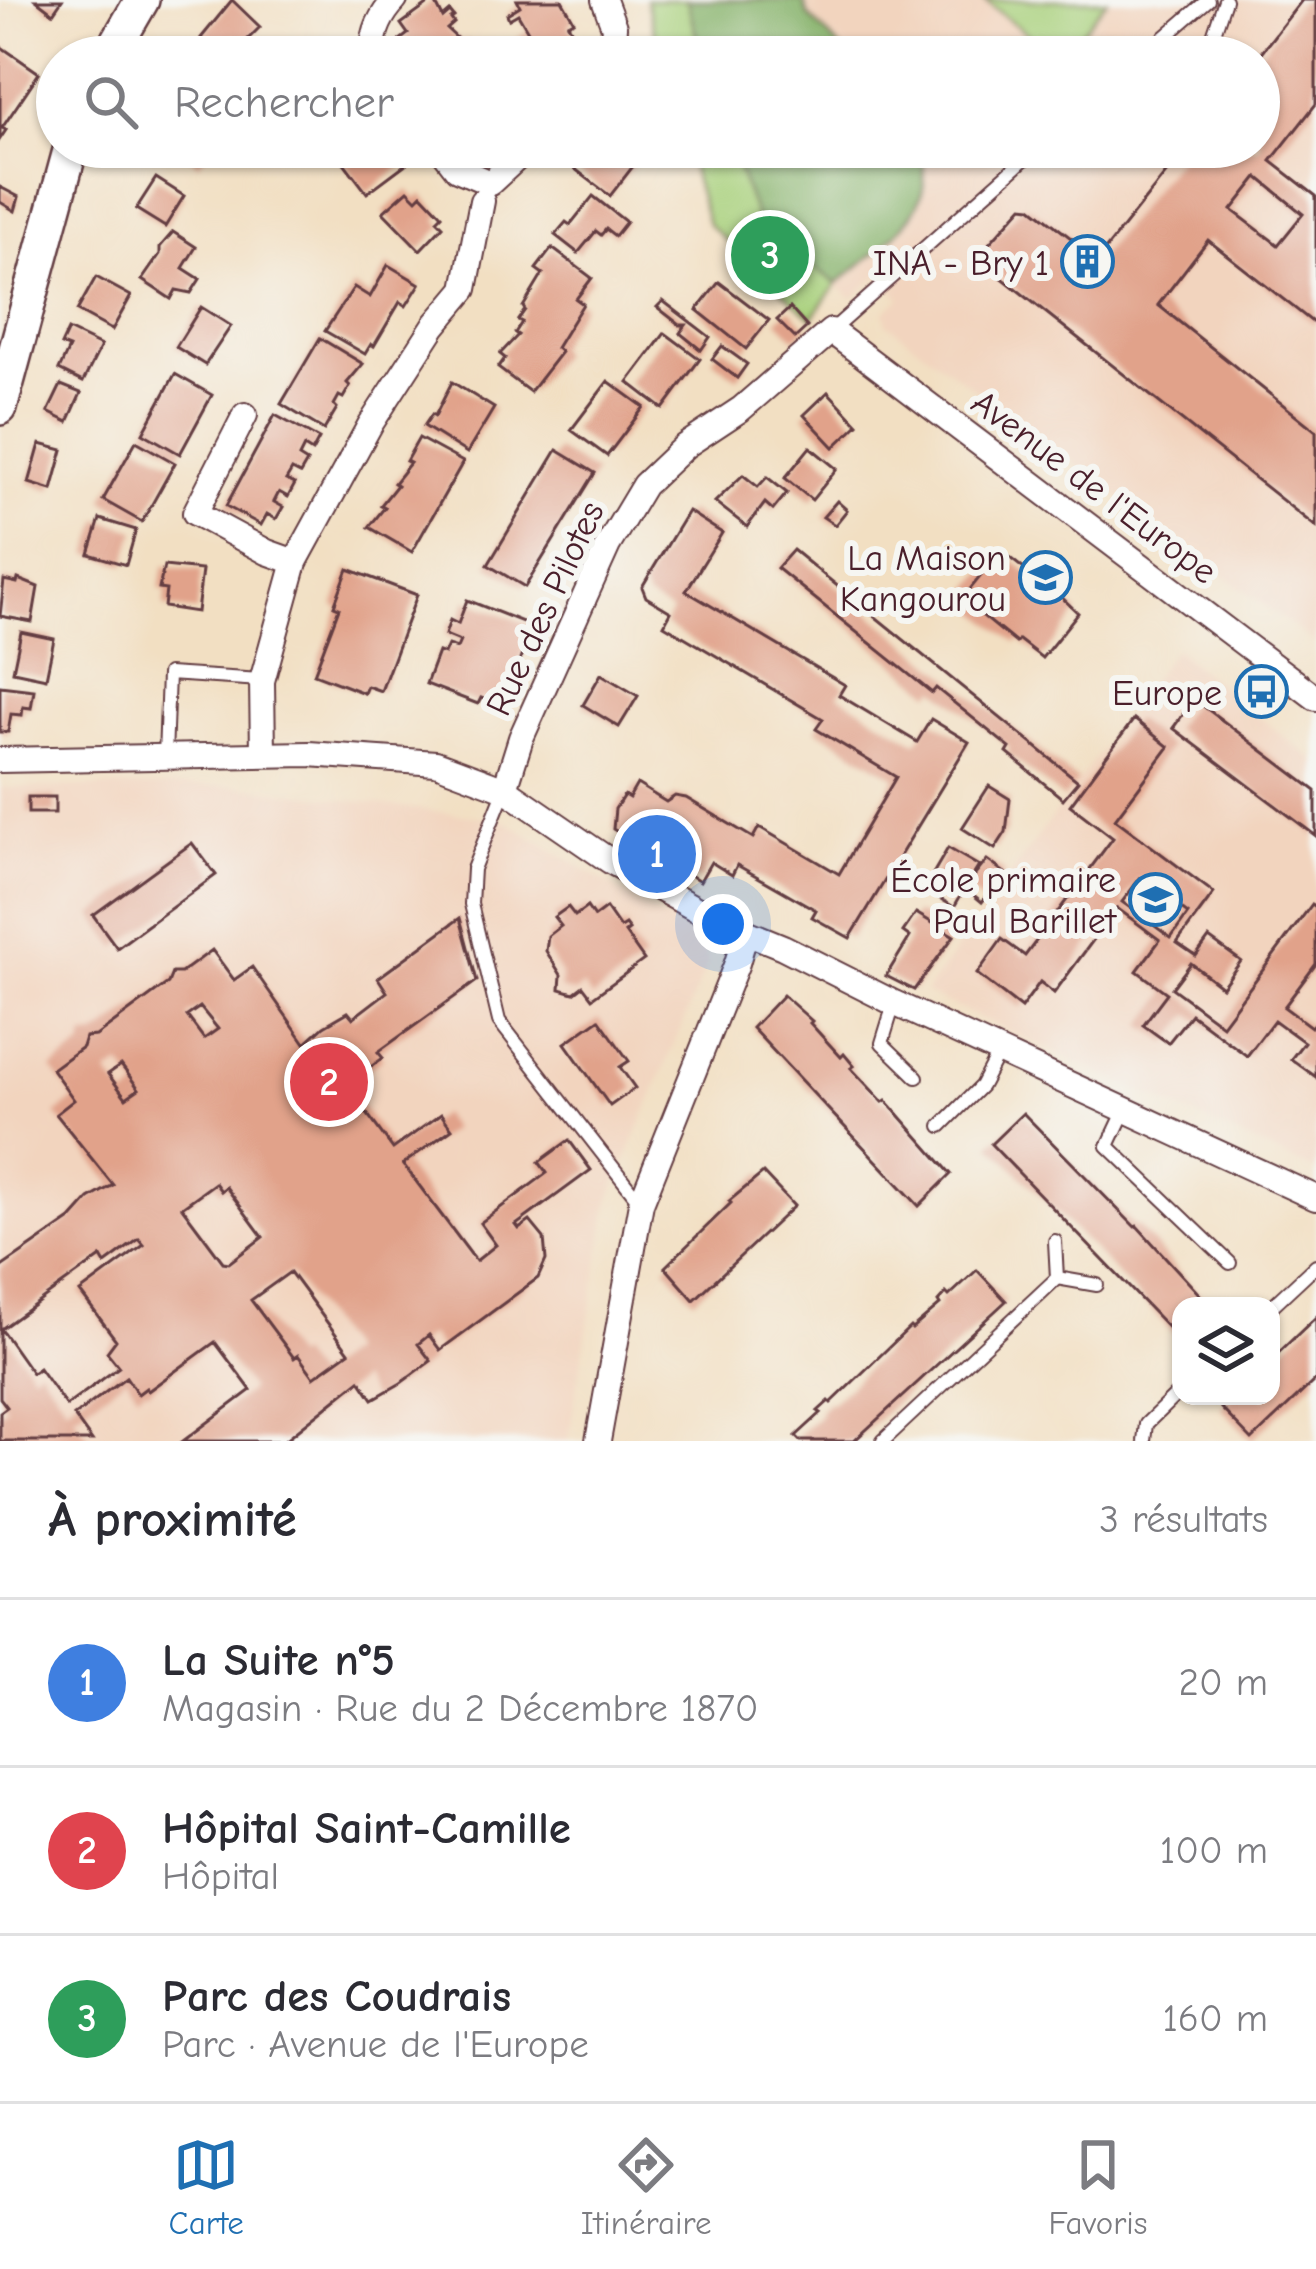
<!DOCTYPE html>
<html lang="fr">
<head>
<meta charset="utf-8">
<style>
  body { margin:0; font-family:"Comic Neue",sans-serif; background:#f2f2f3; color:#2b2b33 }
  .controls { position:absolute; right:36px; bottom:36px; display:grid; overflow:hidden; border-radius:24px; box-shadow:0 3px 9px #0004 }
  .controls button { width:108px; height:108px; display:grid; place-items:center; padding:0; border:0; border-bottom:3px solid #e1e1e2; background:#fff; color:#2b2b33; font:60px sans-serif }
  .you { position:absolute; left:723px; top:924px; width:42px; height:42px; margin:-30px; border:9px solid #fff; border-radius:50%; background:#1a73e8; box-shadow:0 0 0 18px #1a73e833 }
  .badge { display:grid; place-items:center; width:78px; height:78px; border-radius:50%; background:#1f6fb2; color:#fff; font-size:39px; font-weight:700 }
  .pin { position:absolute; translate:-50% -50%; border:6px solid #fff; box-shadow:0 3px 12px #0006 }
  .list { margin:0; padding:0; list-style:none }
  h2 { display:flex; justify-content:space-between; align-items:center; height:156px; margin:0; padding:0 48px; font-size:51px }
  h2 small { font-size:39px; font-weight:400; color:#7c7c81 }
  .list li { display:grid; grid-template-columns:78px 1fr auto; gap:36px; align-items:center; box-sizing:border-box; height:168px; padding:0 48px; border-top:3px solid #e1e1e2 }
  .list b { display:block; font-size:45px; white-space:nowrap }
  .list p { margin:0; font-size:39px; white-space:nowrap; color:#7c7c81 }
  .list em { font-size:39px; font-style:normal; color:#7c7c81 }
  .icon { flex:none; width:66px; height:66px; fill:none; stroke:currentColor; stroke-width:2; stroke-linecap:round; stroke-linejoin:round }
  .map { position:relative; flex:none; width:1316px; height:1441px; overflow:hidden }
  .search { position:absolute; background:#fff; box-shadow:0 3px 9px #0004; left:36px; right:36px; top:36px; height:132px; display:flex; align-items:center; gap:30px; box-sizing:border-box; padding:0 42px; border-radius:66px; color:#7c7c81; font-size:45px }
  .sheet { height:660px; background:#fff }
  nav { display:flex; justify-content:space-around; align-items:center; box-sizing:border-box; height:168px; border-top:3px solid #e1e1e2; background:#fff; font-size:33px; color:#7c7c81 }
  nav a { display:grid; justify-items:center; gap:6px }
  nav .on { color:#1f6fb2 }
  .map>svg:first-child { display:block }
</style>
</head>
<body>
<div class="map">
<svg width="1316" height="1441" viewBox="0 0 1316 1441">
  <rect width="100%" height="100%" fill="#f6f6f2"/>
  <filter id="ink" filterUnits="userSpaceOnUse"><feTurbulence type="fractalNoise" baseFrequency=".00833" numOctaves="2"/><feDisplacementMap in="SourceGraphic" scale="24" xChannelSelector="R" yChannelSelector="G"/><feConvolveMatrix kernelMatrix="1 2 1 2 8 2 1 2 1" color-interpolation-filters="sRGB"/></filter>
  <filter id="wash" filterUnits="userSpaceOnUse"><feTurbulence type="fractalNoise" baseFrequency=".004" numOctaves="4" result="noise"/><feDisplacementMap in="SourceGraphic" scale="48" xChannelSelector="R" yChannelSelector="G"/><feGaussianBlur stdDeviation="2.7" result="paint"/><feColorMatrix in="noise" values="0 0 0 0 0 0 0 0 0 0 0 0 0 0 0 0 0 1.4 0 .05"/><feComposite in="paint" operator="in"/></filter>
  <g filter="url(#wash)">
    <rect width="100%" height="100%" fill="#f2dfc2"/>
    <g fill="#f2d4be">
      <path d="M687,0h629v644l-431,-322 3,-4 -5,-4 18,-16 -21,-24 -28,24 -93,-73 -29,-78h529v-90h-557z"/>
      <path d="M1174,649l142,113v409l-391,-178z"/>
      <path d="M237,786l266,34 197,120 8,22 -99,239 -41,240h-568v-653z"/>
    </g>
    <g fill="#a8d07b" stroke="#797853" stroke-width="3">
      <path d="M646,0h41l15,57h-41z"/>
      <path d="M984,0h123l-45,57h-6z"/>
      <path d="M685,147h45l29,78 78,59 -25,34 -104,-94z"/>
    </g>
    <g fill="#86b26b" stroke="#68684b" stroke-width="3">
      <path d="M687,0h116l5,15 41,42h-147z"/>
      <path d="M730,147h188c27,64 -38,99 -81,137l-78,-59z"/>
    </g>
    <g id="blocks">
      <g fill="#e1a28a" fill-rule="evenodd">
        <path d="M36,0h26l-9,13z"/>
        <path d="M232,0l28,27 -30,30h-10l-19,-19z"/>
        <path d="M434,0l9,18 7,-6 4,5 -3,2 3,4 -7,6 15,14 4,-4 4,5 -8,5 10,8h-63l-3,-5 2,-2 -8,-10 8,-6 -7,-10z"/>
        <path d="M517,0h45l12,21 -6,3 14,22 -6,3 4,8h-40l-11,-20 -8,5 -3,-5 10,-6 -10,-17 -9,5 -2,-5 13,-8z"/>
        <path d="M1302,0h14v104l-45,57 45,35v129l-108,-85 -50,65 158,126v96l-330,-262 -2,-9 2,-9 37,-41 8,1 67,52 89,-112h72v-92zM1258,177l45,37 -25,31 -46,-35z"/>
        <path d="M0,46l39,27 -37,55 4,2 -6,9z"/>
        <path d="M176,147h35l-12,17z"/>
        <path d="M332,147h58l17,16 -40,30z"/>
        <path d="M592,147h56l-38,49 -35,-27z"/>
        <path d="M156,178l28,18 -19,31 -29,-18z"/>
        <path d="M0,187l19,10 -4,14 -15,-9z"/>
        <path d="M408,190l9,9 5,-5 20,21 -5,5 6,6 -23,24 -37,-38z"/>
        <path d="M593,196l33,26 -11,14 -9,-7 -5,6 -5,-4 -18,22 -23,-18 11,-13 4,3z"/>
        <path d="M173,232l23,15 -13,21 17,11 -9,14 -15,-3 -5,9 -29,-19 18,-26v-7z"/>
        <path d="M552,248l40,30 -16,21 7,5 -27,44 5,4 -31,40 -32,-24 7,-10 -5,-4 18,-19 -3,-2 7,-11 -4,-2 7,-10 -2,-3 20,-33 -7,-5z"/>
        <path d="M388,265l32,19 -14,22 -6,-4 -26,44 -3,-2 -6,10 -40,-23 29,-44 16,10z"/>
        <path d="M96,277l35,19 -19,34 -35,-19z"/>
        <path d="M719,282l50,38 -23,29 -49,-39z"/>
        <path d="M663,301l47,36 -9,13 -21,-17 6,-8h-6l-23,-18z"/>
        <path d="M201,307l30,19 -26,39 -29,-18z"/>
        <path d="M790,308l17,19 -12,11 -18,-18z"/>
        <path d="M68,330l33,16 -18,36 -24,-12 10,-22 -8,-3z"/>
        <path d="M665,333l35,26 -37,50 -35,-27z"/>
        <path d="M320,338l43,26 -16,19 3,3 -7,12 -4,-2 -5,9 3,3 -13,22 -43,-26z"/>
        <path d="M722,346l25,18 -10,14 -25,-19z"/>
        <path d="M175,374l37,21 -32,59 -37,-21z"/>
        <path d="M608,381l36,26 -37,49 -36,-26z"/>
        <path d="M452,382l42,26 -27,45 -43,-27 8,-12 3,2z"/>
        <path d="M61,385l20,8 -13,29 -20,-10z"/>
        <path d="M828,392l30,32 -24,23 -30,-32z"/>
        <path d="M275,415l44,24 -7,13 -8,-5 -5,10 8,5 -7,12 -8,-4 -6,10 9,4 -7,13 -9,-5 -5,10 9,5 -7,12 -9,-5 -6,11 -35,-19z"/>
        <path d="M419,438l44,24 -51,90 -43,-25 16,-20 -4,-2 16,-20 -3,-2 16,-20 -4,-2z"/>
        <path d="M136,441l39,22 -33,59 -39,-22z"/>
        <path d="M40,444l23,6 -11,40 -23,-7z"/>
        <path d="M810,447l27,22 -25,31 -27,-22z"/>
        <path d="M557,450l38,23 -70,114 -37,-22z"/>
        <path d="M743,475l15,12 9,-10 20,16 -14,17 -8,-7 -18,24 -32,-25z"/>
        <path d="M837,501l10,9 -12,15 -12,-8z"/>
        <path d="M688,511l34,22 -36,58 159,94 -6,10 78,47 14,-23 38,23 -119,196 -38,-21 4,-7 -79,-45 -5,10 -21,-13 -11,19 -57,-34 -3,6 -17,-10 4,-5 -14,-9 2,-20 9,-14 5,3 8,-14 29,18 9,-6 11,2 67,40 6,-11 80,47 57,-97 -80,-48 7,-10 -159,-94 7,-13 -25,-15 -4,-10z"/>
        <path d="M100,519l36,11 -10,35 -37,-11z"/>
        <path d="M793,550l285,231 -15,18 -56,-46 3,-5 -74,-60 -4,5 -155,-125z"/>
        <path d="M1001,551l32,25 2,-4 43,41 -36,45 -23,-18 -3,3 -54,-44z"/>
        <path d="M164,566l38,4 -5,42 -33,-5 2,-17 -7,-1z"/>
        <path d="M348,569l69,26 -36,96 -14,-5 -3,7 -50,-19 25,-66 -5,-2z"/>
        <path d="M18,579l20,8 -6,35 -32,-6 4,-36 13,3z"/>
        <path d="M467,600l66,26 -31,80 -21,-8 -3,6 -52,-20 12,-32 6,2 4,-9 9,3 3,-7 -15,-6 5,-15 8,4z"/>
        <path d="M21,632l33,7 -8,39 -33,-7z"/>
        <path d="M601,674l37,22 -19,31 -36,-22z"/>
        <path d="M0,686l34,4 -3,18 -8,-1 -1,8 -11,-1 -3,18h-8z"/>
        <path d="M1152,686l5,4 -15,20 -6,-4z"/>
        <path d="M1194,699l122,92v45l-143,-108z"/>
        <path d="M1134,719l35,28 -54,72 99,74 -37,50 19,13 13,-18 32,23 -19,26 -31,-24 -19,25 50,37 90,-121 4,3v57l-32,43 27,20 5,-6v56l-25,-18 13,-17 -30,-22 -27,36 -56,-42 -23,29 -25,-18 24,-32 -30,-22 23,-31 -43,-32 -63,85 -14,-11 -19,26 -44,-34 25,-35 23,17 88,-118 -43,-33zM1140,878l48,36 -17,24 -49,-36z"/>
        <path d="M989,786l21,13 -4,33 -11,17 -33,-21z"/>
        <rect x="28" y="797" width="27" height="16"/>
        <path d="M192,843l24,32 -99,73 -24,-33z"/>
        <path d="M948,848l31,18 -12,19 20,-25 18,13 -23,29 -17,-14 -11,19 -30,-18z"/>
        <path d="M568,907l7,9 12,-9 7,10 12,-9 14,20 5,-3 4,5 -4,3 19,27 -52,38 -9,-12 -9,7 -14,-4 1,-14 -15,-24 2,-15 13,-10 -7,-9z"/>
        <path d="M916,913l38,23 -40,54 -28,-14 24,-39 -7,-5z"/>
        <path d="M460,918l17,63 -99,71 5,6 -37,27 47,64 48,-35 11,15 -49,35 73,97 20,-16 -16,-22 67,-50 -8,-11 30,-22 22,30 -75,55 3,4 11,-8 14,17 2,22 -8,18 -98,72 -11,-15 -11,9 13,17 -30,22 -28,16 -13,-19 -76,61h-101l68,-51 -36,-48 -67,49 -2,-3 -8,6 -12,-17 -52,39 18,25h-92v-29l7,-5 -7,-9v-130l71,-49 18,-20 24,-14 -57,-71 18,-14 -22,-31 30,-22 3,-10 11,-1 72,-53 4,-10h9l31,-23 22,30 18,-13 53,76 19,-17 24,-14 5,6 34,-26 -9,-14zM200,1007l18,22 -14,10 -17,-23zM121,1065l18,24 -13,9 -18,-24zM215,1183l6,8 5,-4 37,50 -34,26 -6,-1 -41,-55zM139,1239l5,6 -64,47 36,48 -9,12 12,15 -53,39 -27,-38 -7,5 -31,-44 100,-72 4,7zM290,1272l59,80 -35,25 -16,-22 -4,3 -43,-58z"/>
        <path d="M783,995l29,26 -2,2 31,34 3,-3 10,12 -3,2 32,34 3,-2 65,74 -32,32 -167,-178z"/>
        <path d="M599,1019l30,42 -9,6 15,21 -25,18 -45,-63z"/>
        <path d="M1023,1113l112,114 2,-1 73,80h-29v35l-190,-197z"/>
        <path d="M763,1173l31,33 -100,94 -29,-33 66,-64 -2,-2z"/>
        <path d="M977,1270l29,31 -152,140h-53l-5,-5 25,-23 -3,-2 11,-10 2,2 79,-76 2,2 28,-24 -2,-3 8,-9 3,3z"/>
        <path d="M1316,1317v62l-64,61 -31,-32 13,-12h37v-36z"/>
      </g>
    </g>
  </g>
  <g filter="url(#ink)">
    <use href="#blocks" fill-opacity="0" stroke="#633c42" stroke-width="3"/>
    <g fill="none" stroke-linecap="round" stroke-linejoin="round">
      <defs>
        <g id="lane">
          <path d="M1142,57l66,-57"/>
          <path d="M1206,57l19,-57"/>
          <path d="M832,330l206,-183"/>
          <path d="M165,757l3,-83 93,6"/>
          <path d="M505,789l-32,80 -2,35 28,117 141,181"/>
          <path d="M894,1004l-12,39 35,34"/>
          <path d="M1125,1110l-17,36 122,117"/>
          <path d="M941,1126l40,-40 18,-34"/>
          <path d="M1057,1278l40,7"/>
          <path d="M1271,1307l45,-42"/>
          <path d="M883,1441l174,-163 -2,-37"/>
          <path d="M1144,1441l2,-17 35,-34"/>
        </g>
        <g id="street">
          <path d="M604,0l10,27 -3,30"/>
          <path d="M374,57c-3,-22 6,-41 21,-57"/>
          <path d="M440,147l17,22 33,14 39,-36"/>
          <path d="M245,415l-50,98 72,39 28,10"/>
          <path d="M263,754l-1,-73 33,-119 75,-137 64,-99 31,-37 17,-88"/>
          <path d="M0,760l309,-6 127,9 69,26 105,72 104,58 69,28 111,56 422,195"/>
          <path d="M505,789l16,-51 87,-193 36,-60 41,-39 56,-37 90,-78 485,367"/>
          <path d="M598,1441l43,-238 96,-240 9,-31"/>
        </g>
        <g id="secondary">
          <path d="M109,57l33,-57"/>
          <path d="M0,408l71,-261"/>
        </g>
      </defs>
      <use href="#lane" stroke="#633c42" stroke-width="16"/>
      <use href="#street" stroke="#633c42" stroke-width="28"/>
      <use href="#secondary" stroke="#633c42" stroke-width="38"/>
      <use href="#lane" stroke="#fff" stroke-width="12"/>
      <use href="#street" stroke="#fff" stroke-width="24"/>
      <use href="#secondary" stroke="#fff" stroke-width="33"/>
    </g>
  </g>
  <defs>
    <symbol id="building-ring" viewBox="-11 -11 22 22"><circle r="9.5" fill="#f6f6f2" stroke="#1f6fb2" stroke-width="1.5"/><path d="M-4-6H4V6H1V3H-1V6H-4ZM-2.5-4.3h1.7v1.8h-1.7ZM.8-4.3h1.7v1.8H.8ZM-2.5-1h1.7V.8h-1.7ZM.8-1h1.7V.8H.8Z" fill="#1f6fb2"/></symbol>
    <symbol id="school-ring" viewBox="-11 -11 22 22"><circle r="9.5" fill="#f6f6f2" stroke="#1f6fb2" stroke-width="1.5"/><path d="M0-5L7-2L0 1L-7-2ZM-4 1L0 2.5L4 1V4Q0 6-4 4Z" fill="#1f6fb2"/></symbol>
    <symbol id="bus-ring" viewBox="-11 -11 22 22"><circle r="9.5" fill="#f6f6f2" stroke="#1f6fb2" stroke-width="1.5"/><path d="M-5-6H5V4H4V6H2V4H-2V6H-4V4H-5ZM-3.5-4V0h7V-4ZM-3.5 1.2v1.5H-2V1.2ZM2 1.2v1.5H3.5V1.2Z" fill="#1f6fb2"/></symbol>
  </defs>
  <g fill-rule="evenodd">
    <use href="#building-ring" x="1058" y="232" width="59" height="59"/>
    <use href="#school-ring" x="1016" y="548" width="59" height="59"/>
    <use href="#bus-ring" x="1232" y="662" width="59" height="59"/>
    <use href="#school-ring" x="1126" y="870" width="59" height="59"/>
  </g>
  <g text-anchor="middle" stroke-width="12" stroke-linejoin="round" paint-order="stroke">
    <g font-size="36" fill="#4a1f2b" stroke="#f6f6f2" text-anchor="end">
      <text x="1049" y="275">INA - Bry 1</text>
      <text x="1006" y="570">La Maison<tspan x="1006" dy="41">Kangourou</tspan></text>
      <text x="1222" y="705">Europe</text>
      <text x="1116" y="892">École primaire<tspan x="1116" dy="41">Paul Barillet</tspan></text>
    </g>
    <g font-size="36" fill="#4a1f2b" stroke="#f6f6f2">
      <text transform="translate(1095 486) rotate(37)" y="13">Avenue de l'Europe</text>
      <text transform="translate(544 608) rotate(-65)" y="13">Rue des Pilotes</text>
    </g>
  </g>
</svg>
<div class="controls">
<button><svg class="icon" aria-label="layers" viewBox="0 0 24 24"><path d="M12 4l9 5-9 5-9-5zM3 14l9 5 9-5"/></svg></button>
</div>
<div class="you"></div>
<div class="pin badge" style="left:657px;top:854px;background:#3f7fe0">1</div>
<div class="pin badge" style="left:329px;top:1082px;background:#e0444e">2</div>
<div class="pin badge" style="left:770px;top:255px;background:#2e9e5b">3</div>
<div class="search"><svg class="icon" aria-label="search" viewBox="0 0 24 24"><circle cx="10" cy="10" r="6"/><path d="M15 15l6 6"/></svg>Rechercher</div>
</div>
<section class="sheet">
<h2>À proximité<small>3 résultats</small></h2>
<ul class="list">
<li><span class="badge" style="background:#3f7fe0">1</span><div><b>La Suite n°5</b><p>Magasin · Rue du 2 Décembre 1870</p></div><em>20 m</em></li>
<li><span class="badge" style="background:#e0444e">2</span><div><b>Hôpital Saint-Camille</b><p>Hôpital</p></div><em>100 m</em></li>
<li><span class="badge" style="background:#2e9e5b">3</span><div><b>Parc des Coudrais</b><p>Parc · Avenue de l'Europe</p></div><em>160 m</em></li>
</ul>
</section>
<nav>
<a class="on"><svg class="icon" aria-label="map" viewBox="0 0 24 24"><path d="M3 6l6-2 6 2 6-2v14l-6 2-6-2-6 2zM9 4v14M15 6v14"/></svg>Carte</a>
<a><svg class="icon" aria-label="directions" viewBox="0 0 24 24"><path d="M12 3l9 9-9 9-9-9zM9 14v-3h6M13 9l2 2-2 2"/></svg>Itinéraire</a>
<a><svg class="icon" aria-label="saved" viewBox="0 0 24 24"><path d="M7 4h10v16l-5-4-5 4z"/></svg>Favoris</a>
</nav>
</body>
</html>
